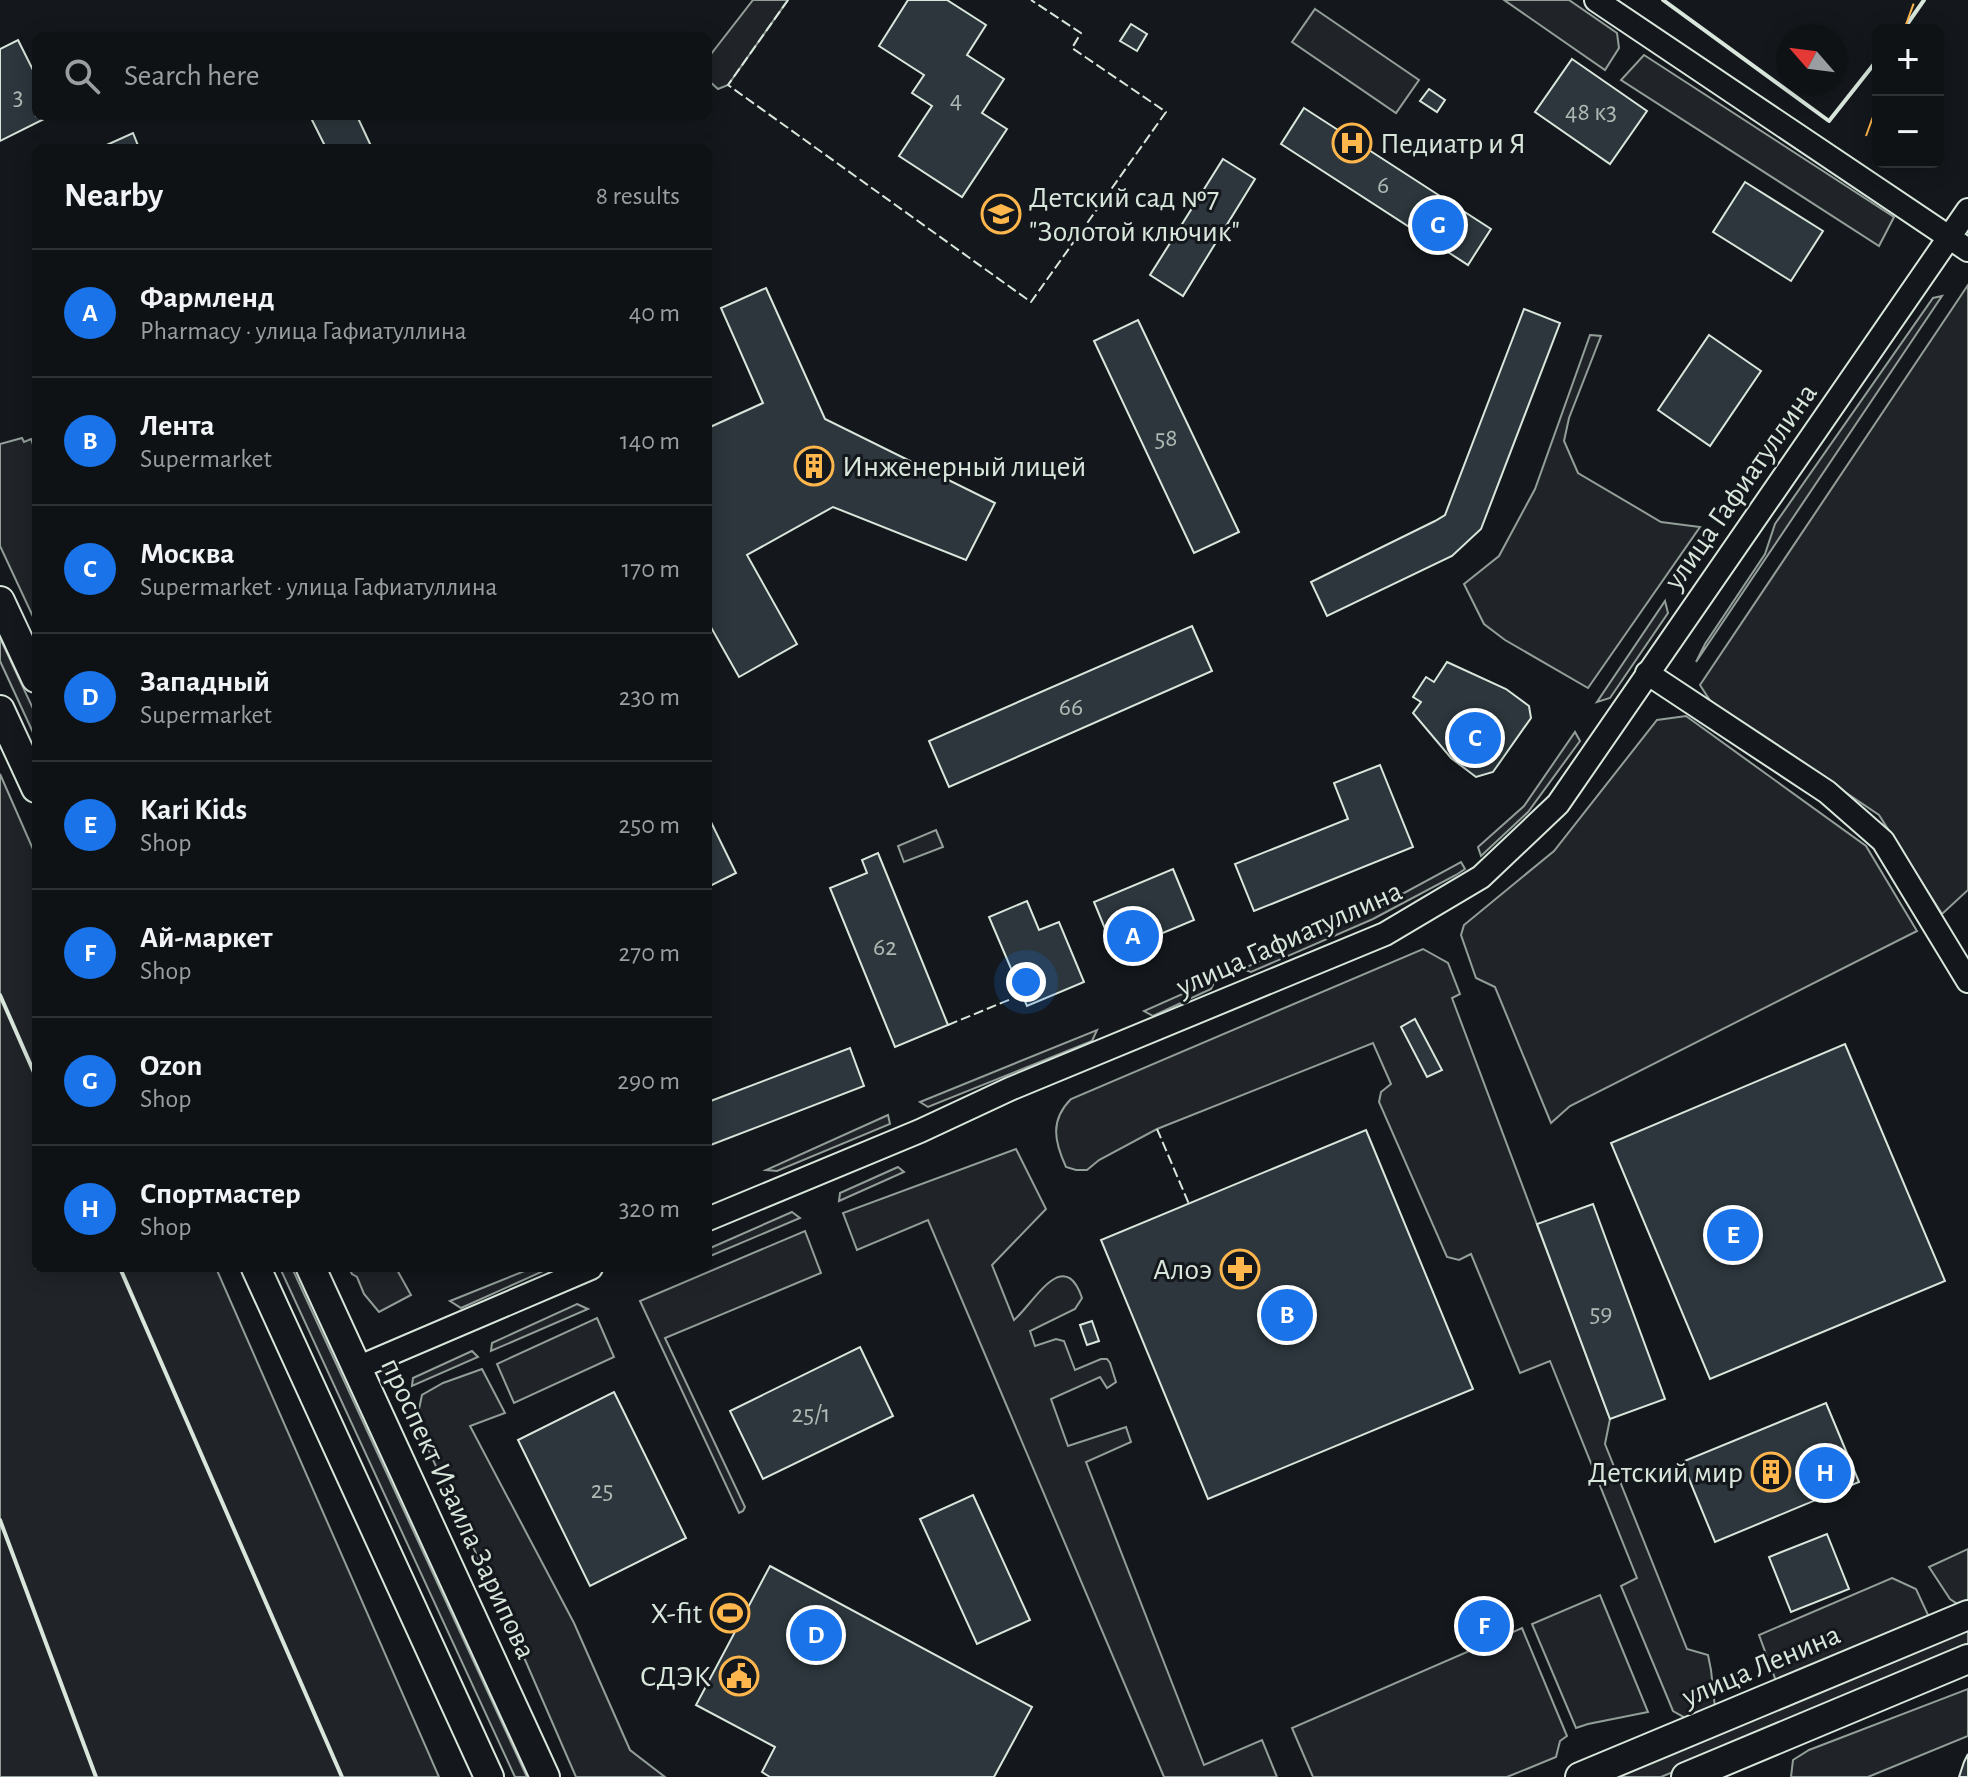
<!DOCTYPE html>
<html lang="en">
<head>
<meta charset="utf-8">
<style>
  body { margin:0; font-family:"Alegreya Sans",sans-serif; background:#1d2022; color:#f1f3f6 }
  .controls { position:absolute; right:24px; top:24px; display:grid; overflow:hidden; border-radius:12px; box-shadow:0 4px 20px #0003 }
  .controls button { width:72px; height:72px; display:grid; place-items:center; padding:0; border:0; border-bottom:2px solid #2f3234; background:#0f1215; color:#f1f3f6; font:40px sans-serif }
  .compass { position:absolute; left:1776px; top:24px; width:72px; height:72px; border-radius:50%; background:#0f1215; box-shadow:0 4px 20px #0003; rotate:298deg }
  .you { position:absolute; left:1026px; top:982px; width:28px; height:28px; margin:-20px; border:6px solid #fff; border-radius:50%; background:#1a73e8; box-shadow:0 0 0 12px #1a73e833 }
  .badge { display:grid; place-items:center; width:52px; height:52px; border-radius:50%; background:#1a73e8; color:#fff; font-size:26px; font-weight:700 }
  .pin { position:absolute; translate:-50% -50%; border:4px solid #fff; box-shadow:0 2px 8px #0006 }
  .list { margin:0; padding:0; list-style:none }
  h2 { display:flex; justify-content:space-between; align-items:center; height:104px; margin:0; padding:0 32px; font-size:34px }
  h2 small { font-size:26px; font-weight:400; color:#9b9ea0 }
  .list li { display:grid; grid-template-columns:52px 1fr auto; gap:24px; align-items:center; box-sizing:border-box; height:128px; padding:0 32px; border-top:2px solid #2f3234 }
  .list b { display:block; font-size:30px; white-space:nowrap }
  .list p { margin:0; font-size:26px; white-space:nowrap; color:#9b9ea0 }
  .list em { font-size:26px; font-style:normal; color:#9b9ea0 }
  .icon { flex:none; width:44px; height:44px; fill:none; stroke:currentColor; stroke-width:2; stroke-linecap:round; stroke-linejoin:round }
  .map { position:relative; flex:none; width:1968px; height:1777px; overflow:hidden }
  .search { position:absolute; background:#0f1215; box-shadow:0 4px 20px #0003; left:32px; top:32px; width:680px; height:88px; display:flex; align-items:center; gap:20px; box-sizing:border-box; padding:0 28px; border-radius:12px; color:#9b9ea0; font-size:30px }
  .panel { position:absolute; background:#0f1215; box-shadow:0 4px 20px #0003; left:32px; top:144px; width:680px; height:1128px; border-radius:12px }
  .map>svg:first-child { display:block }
</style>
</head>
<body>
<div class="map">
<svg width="1968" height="1777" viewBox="0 0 1968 1777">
  <rect width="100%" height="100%" fill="#14181c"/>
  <g fill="#202428" stroke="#939e99" stroke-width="2">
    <path d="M753,0h35l-60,85 -10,4 -10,-9v-22z"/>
    <path d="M1504,0h65l48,33 2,15 -14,22z"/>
    <path d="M1315,9l104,71 -23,33 -104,-71z"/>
    <path d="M1644,55l250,162 -15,29 -258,-166z"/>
    <path d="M1968,285v605l-26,24 -63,-99 -168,-113 -11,-17z"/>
    <path d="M1942,296l-246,366 9,-18 60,-90 10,-30 158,-226z"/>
    <path d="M1590,335l11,1 -32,82 -5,23 14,32 83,49 39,5 -112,161 -83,-48 -21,-16 -20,-40 35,-28 36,-67z"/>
    <path d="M22,438l2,4 7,-3 5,14v170l-36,-77v-102z"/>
    <path d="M1665,601l3,12 -58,85 -13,4z"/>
    <path d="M0,638l36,77v24l-36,-78z"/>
    <path d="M1686,716l180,130 51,85 -347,175 -19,17 -56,-136 -19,-9 -15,-43 3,-10 90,-74 103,-131z"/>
    <path d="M1575,732l5,9 -52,71 -47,44 -3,-9 46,-41z"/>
    <path d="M0,774l36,82v412h180l223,509h-439z"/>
    <path d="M936,830l7,17 -39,15 -6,-16z"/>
    <path d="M1461,862l4,7 -9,6 -83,44 -122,53 -9,-3 127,-57z"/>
    <path d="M1423,949l25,14 12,31 -8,4 158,421 -5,25 82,205 21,6 3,15 4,38 -24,13 -18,-10 -52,-125 16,-8 -87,-217 -30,12 -49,-119 -12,6 -12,-3 -68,-155 2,-10 10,-8 -18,-41 -216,86 -58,31 -12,10h-11l-10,-3c-12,-26 -16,-47 5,-68z"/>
    <path d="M1216,979l-5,10 -58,27 -9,-5z"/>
    <path d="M1097,1030l-5,11 -164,66 -8,-5z"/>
    <path d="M888,1115l2,9 -113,47 -11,-1z"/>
    <path d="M1016,1149l30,60 -54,56 22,55c20,-17 50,-75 68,-22l-7,11 -45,22 5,15 21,-7 8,2 11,29 26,-11h6l3,4 6,19 -9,6 -7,-11 -49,22 17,47 58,-19 5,15 -45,20 118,303 58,-25 15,37h-113l-236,-557 -71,30 -14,-37z"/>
    <path d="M898,1167l6,5 -65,29 1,-8z"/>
    <path d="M792,1212l8,6 -92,39v-8z"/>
    <path d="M805,1231l16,42 -156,65 80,169 -2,4 -4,2 -99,-212z"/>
    <path d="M280,1268h12l235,509h-12z"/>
    <path d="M349,1268h47l15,27 -32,17 -15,-18 -7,-17 -5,-3z"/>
    <path d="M532,1268h18l-89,40 -11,-7z"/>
    <path d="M577,1304l11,5 -97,42 1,-8z"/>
    <path d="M597,1318l17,39 -100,46 -17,-39z"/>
    <path d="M472,1351l6,6 -66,29 1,-8z"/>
    <path d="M482,1369l23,44 -35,13 104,197 56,127 35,27h-89l-50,-115 -110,-239 6,-28 21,-12z"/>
    <path d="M1968,1549v59l-3,1 -15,-10 -21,-32z"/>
    <path d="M1892,1578l24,11 13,28 -150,72 -20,-54z"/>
    <path d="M1600,1595l48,117 -60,12 -12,4 -44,-104z"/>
    <path d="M1522,1628l45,108 -7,5 -4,16 -49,20h-194l-21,-49z"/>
    <path d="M1968,1628v20l-307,129h-48z"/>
    <path d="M1968,1689v47l-100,41h-77l2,-17 16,-10z"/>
  </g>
  <g fill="#2c363c" stroke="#d8e6dc" stroke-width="2">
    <path d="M908,0h39l39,25 -19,30 37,24 -22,34 25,16 -45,68 -63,-41 33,-50 -20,-13 12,-18 -45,-29z"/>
    <path d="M1131,24l16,10 -10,17 -17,-10z"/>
    <path d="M18,40l18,36v40h14l-50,25v-92z"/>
    <path d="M1572,59l75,52 -37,53 -75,-52z"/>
    <path d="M1429,89l16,11 -8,12 -17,-11z"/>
    <path d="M1304,108l187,121 -23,36 -187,-121z"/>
    <path d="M310,116h47l15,32h-46z"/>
    <path d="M133,133l6,15h-39z"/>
    <path d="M1223,159l32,20 -72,117 -33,-21z"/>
    <path d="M1745,182l78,49 -32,50 -78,-49z"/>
    <path d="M766,288l59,131 170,84 -29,57 -133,-53 -86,48 50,89 -58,33 -31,-55v-194l55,-25 -42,-95z"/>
    <path d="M1524,309l36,14 -79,206 -29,27 -125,60 -16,-34 124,-61 10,-6z"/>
    <path d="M1138,320l101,212 -45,21 -100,-212z"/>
    <path d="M1709,335l52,36 -51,75 -52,-36z"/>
    <path d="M1192,626l20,45 -263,116 -20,-46z"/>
    <path d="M1447,662l59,27 23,17 2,12 -38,54 -17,5 -25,-19 -38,-45 8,-11 -8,-5 13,-20 8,5z"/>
    <path d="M1380,765l33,82 -159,64 -19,-47 113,-45 -14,-36z"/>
    <path d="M708,816l28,57 -28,14z"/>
    <path d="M878,853l70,172 -53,22 -65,-159 37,-15 -5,-13z"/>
    <path d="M1173,869l21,51 -79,33 -21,-51z"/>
    <path d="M1027,901l12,29 20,-8 25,60 -57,24 -38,-89z"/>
    <path d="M1415,1019l27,51 -15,7 -26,-50z"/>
    <path d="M1845,1044l100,237 -235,98 -99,-236z"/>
    <path d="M850,1048l14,38 -156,60v-44z"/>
    <path d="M1366,1130l107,259 -265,110 -107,-259z"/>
    <path d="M1593,1204l72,195 -55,20 -73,-195z"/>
    <path d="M1092,1321l7,20 -12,4 -7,-20z"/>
    <path d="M860,1347l33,69 -130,63 -33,-68z"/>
    <path d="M614,1392l72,146 -96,48 -72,-146z"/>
    <path d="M1826,1403l33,79 -144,60 -33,-80z"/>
    <path d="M973,1495l57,125 -53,24 -57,-125z"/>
    <path d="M1827,1534l22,55 -58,23 -22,-55z"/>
    <path d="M770,1566l262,141 -38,70h-224l-8,-5 13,-25 -79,-42z"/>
    <path d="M1968,1754v23h-9l5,-15z"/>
  </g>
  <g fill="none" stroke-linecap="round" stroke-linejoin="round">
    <defs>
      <g id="minor">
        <path d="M1596,0l372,250"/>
        <path d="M1647,673l180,119 56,49 85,140"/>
        <path d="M708,1219l212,-88 90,-42 375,-155 96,-57 77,-73 410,-594"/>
        <path d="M357,1368l234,-100"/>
      </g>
      <g id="major">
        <path d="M0,601l36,77"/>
        <path d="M0,710l36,78"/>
        <path d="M256,1268l233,509"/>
        <path d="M311,1268l234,509"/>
        <path d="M1580,1777l388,-162"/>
        <path d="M1686,1777l282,-118"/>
      </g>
    </defs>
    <use href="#minor" stroke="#d8e6dc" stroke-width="26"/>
    <use href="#major" stroke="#d8e6dc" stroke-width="32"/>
    <use href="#minor" stroke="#14181c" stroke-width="22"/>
    <use href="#major" stroke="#14181c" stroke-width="28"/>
    <g stroke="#d8e6dc" stroke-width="2" stroke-dasharray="10 4" stroke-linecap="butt">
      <path d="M788,0l-60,85 303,217 135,-190 -94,-64 9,-15 -50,-33"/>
      <path d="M948,1025l63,-26"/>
      <path d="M1157,1129l32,75"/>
    </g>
    <g stroke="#d8e6dc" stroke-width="4">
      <path d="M1663,0l166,121 49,-62"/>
      <path d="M1908,23l16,-23"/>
      <path d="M0,995l36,82"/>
      <path d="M120,1268l222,509"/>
      <path d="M0,1520l96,257"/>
    </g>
    <g stroke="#ffb74d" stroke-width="2" stroke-dasharray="28 6 4 6" stroke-linecap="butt">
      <path d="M1904,30l11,-30"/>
      <path d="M1866,136l12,-33"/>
    </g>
  </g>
  <defs>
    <symbol id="hospital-ring" viewBox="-11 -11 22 22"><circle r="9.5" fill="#14181c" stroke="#ffb74d" stroke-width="1.5"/><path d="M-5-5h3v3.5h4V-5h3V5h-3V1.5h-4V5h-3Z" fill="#ffb74d"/></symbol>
    <symbol id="school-ring" viewBox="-11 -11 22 22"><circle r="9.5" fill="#14181c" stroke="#ffb74d" stroke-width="1.5"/><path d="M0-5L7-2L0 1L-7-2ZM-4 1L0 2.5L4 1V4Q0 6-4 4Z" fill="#ffb74d"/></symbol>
    <symbol id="building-ring" viewBox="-11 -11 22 22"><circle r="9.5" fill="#14181c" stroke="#ffb74d" stroke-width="1.5"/><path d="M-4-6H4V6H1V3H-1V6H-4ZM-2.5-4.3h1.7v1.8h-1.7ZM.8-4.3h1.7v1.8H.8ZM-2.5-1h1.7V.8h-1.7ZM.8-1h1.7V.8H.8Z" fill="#ffb74d"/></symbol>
    <symbol id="pharmacy-ring" viewBox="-11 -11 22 22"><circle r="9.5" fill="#14181c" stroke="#ffb74d" stroke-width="1.5"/><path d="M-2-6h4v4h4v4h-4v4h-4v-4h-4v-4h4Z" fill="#ffb74d"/></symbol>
    <symbol id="stadium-ring" viewBox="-11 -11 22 22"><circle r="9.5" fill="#14181c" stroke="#ffb74d" stroke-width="1.5"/><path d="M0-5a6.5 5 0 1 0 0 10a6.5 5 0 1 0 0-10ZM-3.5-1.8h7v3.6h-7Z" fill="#ffb74d"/></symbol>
    <symbol id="civic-ring" viewBox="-11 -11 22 22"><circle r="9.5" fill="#14181c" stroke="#ffb74d" stroke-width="1.5"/><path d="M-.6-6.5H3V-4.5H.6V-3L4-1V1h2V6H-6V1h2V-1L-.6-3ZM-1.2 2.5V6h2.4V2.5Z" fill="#ffb74d"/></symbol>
  </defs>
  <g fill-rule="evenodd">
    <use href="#hospital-ring" x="1330" y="121" width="44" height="44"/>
    <use href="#school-ring" x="979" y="192" width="44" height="44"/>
    <use href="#building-ring" x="792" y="444" width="44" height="44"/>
    <use href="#pharmacy-ring" x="1218" y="1247" width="44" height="44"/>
    <use href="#building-ring" x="1749" y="1450" width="44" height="44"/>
    <use href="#stadium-ring" x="708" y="1591" width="44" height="44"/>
    <use href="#civic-ring" x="717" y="1654" width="44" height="44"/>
  </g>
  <g text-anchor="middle" stroke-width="6" stroke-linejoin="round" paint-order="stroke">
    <g font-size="26" fill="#adbab4">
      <text x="18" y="105">3</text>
      <text x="956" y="108">4</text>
      <text x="1591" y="120">48 к3</text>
      <text x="1383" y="193">6</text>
      <text x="1166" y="446">58</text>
      <text x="1071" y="715">66</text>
      <text x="885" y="955">62</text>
      <text x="1601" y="1321">59</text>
      <text x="811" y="1422">25/1</text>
      <text x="602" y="1498">25</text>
    </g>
    <g font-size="30" fill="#d8e6dc" stroke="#14181c" text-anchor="end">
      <text x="1380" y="153" text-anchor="start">Педиатр и Я</text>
      <text x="1029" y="207" text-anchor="start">Детский сад №7<tspan x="1029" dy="34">"Золотой ключик"</tspan></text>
      <text x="842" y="476" text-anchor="start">Инженерный лицей</text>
      <text x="1212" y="1279">Алоэ</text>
      <text x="1743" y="1482">Детский мир</text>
      <text x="702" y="1623">X-fit</text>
      <text x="711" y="1686">СДЭК</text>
    </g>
    <g font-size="30" fill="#d8e6dc" stroke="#14181c">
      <text transform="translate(1740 486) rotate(-55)" y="10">улица Гафиатуллина</text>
      <text transform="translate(1289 938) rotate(-24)" y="10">улица Гафиатуллина</text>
      <text transform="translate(459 1508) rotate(65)" y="10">проспект Изаила Зарипова</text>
      <text transform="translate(1761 1665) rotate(-23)" y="10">улица Ленина</text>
    </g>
  </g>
</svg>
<div class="controls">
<button>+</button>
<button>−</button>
</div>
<svg class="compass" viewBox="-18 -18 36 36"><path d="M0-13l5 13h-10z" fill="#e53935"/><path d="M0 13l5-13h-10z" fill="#9b9ea0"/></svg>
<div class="you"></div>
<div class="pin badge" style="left:1133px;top:936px">A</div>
<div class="pin badge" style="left:1287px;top:1315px">B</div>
<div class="pin badge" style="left:1475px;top:738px">C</div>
<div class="pin badge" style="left:816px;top:1635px">D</div>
<div class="pin badge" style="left:1733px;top:1235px">E</div>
<div class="pin badge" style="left:1484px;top:1626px">F</div>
<div class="pin badge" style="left:1438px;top:225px">G</div>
<div class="pin badge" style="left:1825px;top:1473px">H</div>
<div class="search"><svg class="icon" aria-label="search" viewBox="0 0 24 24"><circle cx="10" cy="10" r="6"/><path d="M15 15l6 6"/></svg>Search here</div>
<section class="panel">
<h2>Nearby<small>8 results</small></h2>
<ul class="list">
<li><span class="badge">A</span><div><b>Фармленд</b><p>Pharmacy · улица Гафиатуллина</p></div><em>40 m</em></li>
<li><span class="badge">B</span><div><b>Лента</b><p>Supermarket</p></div><em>140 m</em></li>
<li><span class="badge">C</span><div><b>Москва</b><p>Supermarket · улица Гафиатуллина</p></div><em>170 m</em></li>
<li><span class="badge">D</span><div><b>Западный</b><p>Supermarket</p></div><em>230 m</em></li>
<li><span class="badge">E</span><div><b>Kari Kids</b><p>Shop</p></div><em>250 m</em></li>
<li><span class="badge">F</span><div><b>Ай-маркет</b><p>Shop</p></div><em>270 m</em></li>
<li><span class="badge">G</span><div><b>Ozon</b><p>Shop</p></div><em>290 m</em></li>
<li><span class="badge">H</span><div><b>Спортмастер</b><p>Shop</p></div><em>320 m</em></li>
</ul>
</section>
</div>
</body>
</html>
